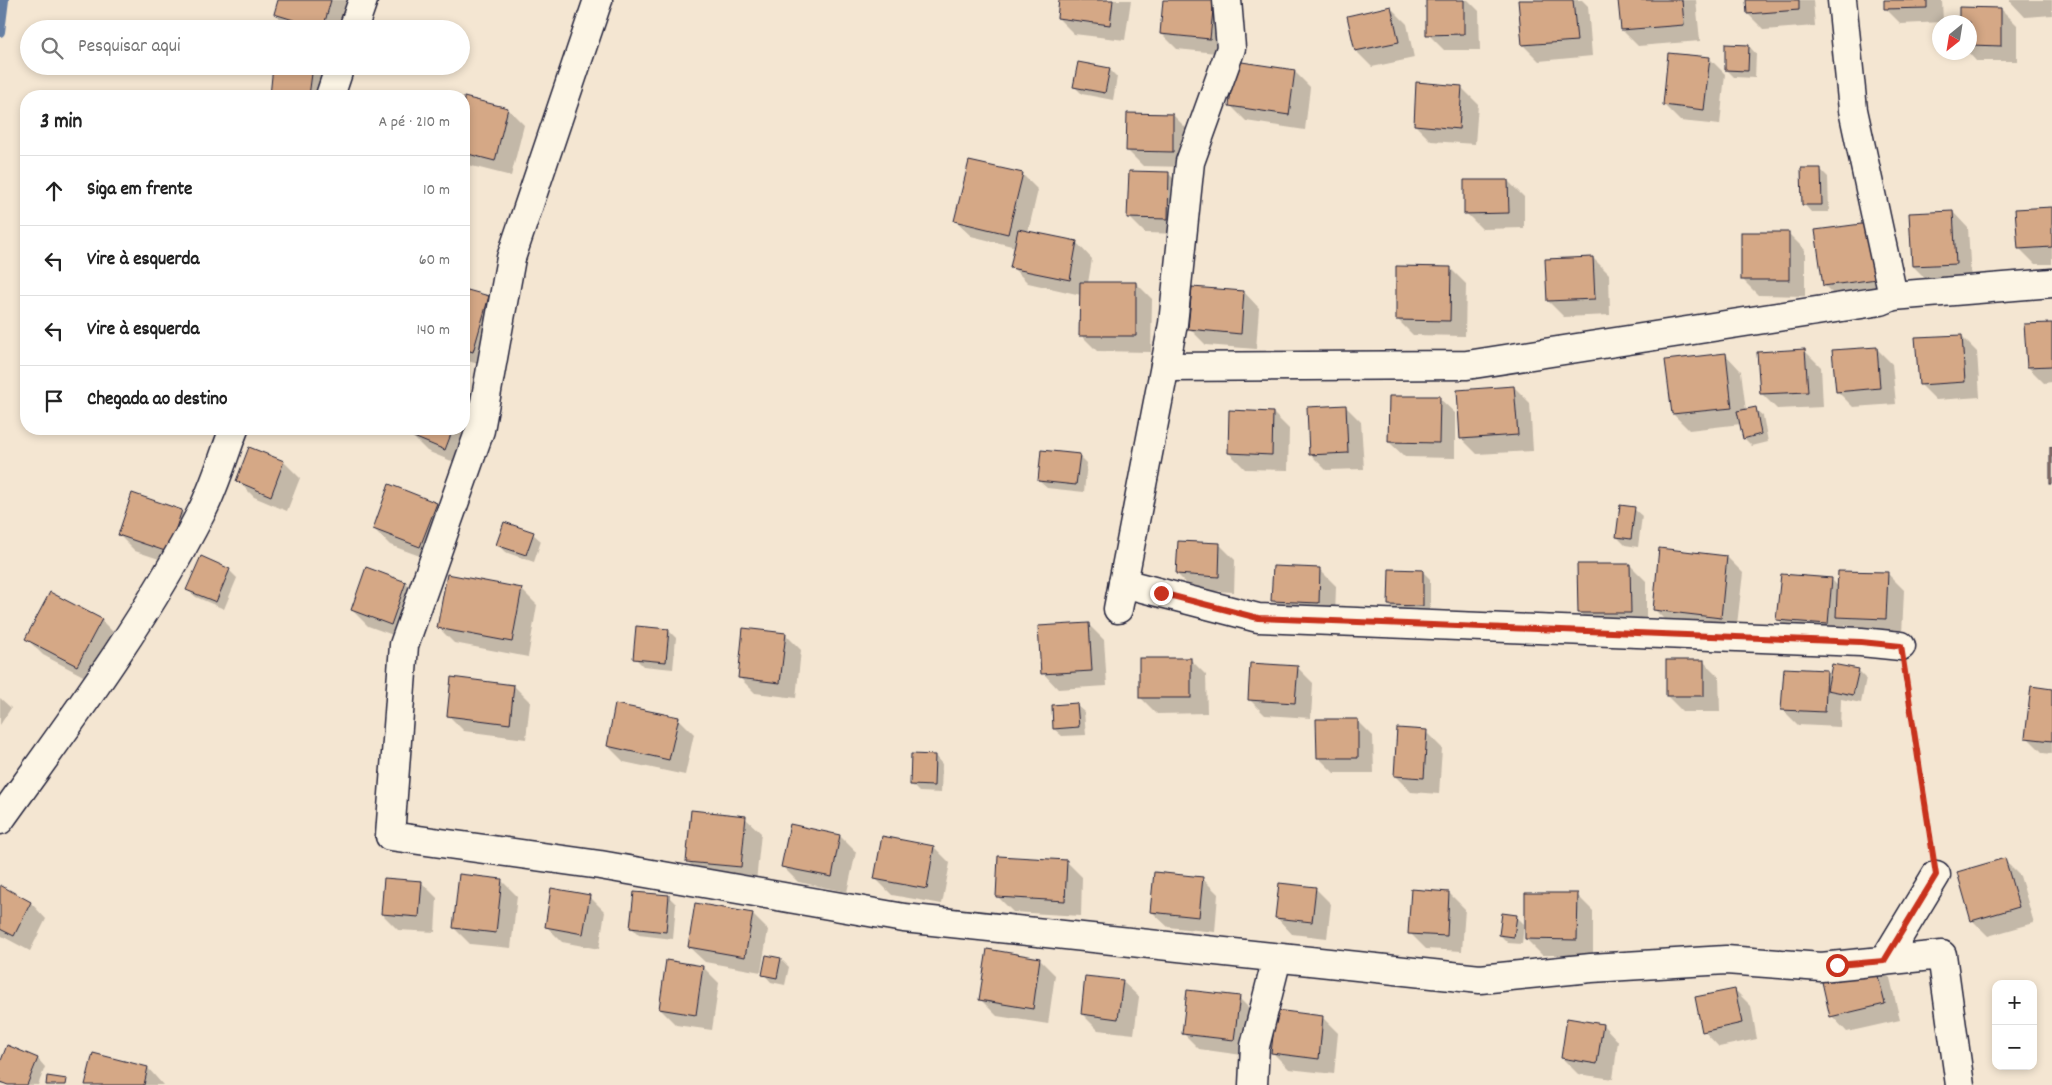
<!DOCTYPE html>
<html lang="pt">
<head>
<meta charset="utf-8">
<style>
  body { margin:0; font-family:Dekko,sans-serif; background:#f2f2f2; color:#222 }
  .controls { position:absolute; right:15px; bottom:15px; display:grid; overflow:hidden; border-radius:10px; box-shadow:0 2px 8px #0003 }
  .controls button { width:45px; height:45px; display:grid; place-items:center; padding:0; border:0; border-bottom:1px solid #e0e0e0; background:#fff; color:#222; font:25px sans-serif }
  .compass { position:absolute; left:1932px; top:15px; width:45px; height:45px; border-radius:50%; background:#fff; box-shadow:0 2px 8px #0003; rotate:210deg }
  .stop { position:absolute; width:15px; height:15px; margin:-11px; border:4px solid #c8321e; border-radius:50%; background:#fff }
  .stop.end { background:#c8321e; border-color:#fff; box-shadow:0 1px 5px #0008 }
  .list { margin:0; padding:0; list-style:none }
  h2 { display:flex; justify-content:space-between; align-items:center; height:65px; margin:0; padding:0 20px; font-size:21px }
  h2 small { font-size:16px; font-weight:400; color:#767676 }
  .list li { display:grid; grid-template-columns:32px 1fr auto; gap:15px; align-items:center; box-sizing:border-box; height:70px; padding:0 20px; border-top:1px solid #e0e0e0 }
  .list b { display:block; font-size:19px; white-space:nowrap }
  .list em { font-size:16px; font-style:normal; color:#767676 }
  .icon { flex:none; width:28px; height:28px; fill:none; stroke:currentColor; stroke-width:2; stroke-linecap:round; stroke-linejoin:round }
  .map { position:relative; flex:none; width:2052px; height:1085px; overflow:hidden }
  .search { position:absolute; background:#fff; box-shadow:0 2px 8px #0003; left:20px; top:20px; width:450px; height:55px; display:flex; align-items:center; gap:12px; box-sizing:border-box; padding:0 18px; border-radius:28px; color:#767676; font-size:19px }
  .panel { position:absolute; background:#fff; box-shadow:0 2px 8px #0003; left:20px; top:90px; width:450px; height:345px; border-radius:20px }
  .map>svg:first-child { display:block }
</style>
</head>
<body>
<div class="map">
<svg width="2052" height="1085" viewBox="0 0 2052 1085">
  <rect width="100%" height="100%" fill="#f4e6d2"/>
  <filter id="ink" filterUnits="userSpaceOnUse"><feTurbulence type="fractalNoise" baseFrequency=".02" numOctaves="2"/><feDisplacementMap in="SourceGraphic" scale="10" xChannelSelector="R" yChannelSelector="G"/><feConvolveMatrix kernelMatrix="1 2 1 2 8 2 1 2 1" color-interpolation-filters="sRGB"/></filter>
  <g filter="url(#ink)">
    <g fill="#0003">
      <path d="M279,0h72l-8,29h-53l-15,-16z"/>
      <path d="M1061,0h70l-6,40 -51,-6 -16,-16z"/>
      <path d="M1164,0h66l-4,54 -49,-5 -16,-16z"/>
      <path d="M1427,0h41l11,11 1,39h-36l-16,-16z"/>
      <path d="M1519,0h63l6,6 4,50 -53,5 -16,-16z"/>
      <path d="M1619,0h77l4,41 -62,5 -16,-16z"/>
      <path d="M1747,0h66l2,26 -51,4 -16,-16z"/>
      <path d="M1885,0h57l1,22 -42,2 -16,-16z"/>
      <path d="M2009,0h43v15l-27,2z"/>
      <path d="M1391,8l16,16 7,34 -42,9 -16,-16 -7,-34z"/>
      <path d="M1960,9h41l16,16v36h-41l-8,-9h2v-30h-10z"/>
      <path d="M1749,46l7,8 -1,24 -21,-1 -8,-8z"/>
      <path d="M1709,58l16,16 -5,51 -40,-4 -16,-16z"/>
      <path d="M274,66h45l10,10 -2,20h-56z"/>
      <path d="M1109,69l8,8 -4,23 -31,-6 -7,-7z"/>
      <path d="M1294,71l16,16 -5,43 -59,-9 -16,-16z"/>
      <path d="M1462,88l16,16 -3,40 -44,-3 -16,-16z"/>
      <path d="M464,98l44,11 16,16 -13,51 -47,-12z"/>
      <path d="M1173,115l16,16 -1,36 -45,-1 -16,-16z"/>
      <path d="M1820,169l8,8 1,35h-18l-7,-8z"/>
      <path d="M1168,173l16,16 -1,45 -38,-1 -16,-16z"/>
      <path d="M1022,174l16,16 -10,42 49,11 15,16 -4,24h48l16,16 -1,53 -54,-1 -16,-16v-40l-53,-12 -16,-16 4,-20 -45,-11 -16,-15z"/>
      <path d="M1508,181l16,16v31l-42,1 -16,-16z"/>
      <path d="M2052,208v56h-17l-16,-16z"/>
      <path d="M1953,212l15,16 3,52 -42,2 -16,-16z"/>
      <path d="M1869,224l23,70 -52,7 -16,-16z"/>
      <path d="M1789,234l16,16v46l-47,-1 -16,-16z"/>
      <path d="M1593,258l16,16 1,41 -46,2 -16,-16z"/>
      <path d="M1450,268l16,16 -1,52 -52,-1 -16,-16z"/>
      <path d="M464,290l24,7 16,16 -15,54 -25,-7z"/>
      <path d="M1244,292l15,16 -3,41 -50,-4 -16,-16z"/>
      <path d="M2052,324v58l-8,1 -16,-16z"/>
      <path d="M1961,336l16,16 3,45 -44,3 -16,-16z"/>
      <path d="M1876,348l16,16 4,40 -43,3 -16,-16z"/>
      <path d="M1805,351l16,16 2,40 -46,2 -16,-16z"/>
      <path d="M1726,355l15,16 5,40 9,-2 8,7 5,26 -16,4 -8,-8 -3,-14 -52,6 -16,-16z"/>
      <path d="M1514,387l16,16 3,48 -56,3 -16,-16z"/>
      <path d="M1439,398l16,15v45l-50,-1 -16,-15z"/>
      <path d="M464,406l14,15 -17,44 -34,-14 -16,-16 2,-6h51z"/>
      <path d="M1345,406l16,16 3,47 -38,1 -16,-16z"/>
      <path d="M1273,413l16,16 -1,41 -43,-1 -16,-16z"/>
      <path d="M250,449l34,13 16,16 -13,33 -33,-14 -16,-16z"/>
      <path d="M1079,455l8,8 -3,29 -37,-4 -8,-7z"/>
      <path d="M436,504l16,16 -16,42 -46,-17 -16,-16z"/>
      <path d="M1634,509l8,7 -4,31 -13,-2 -8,-8z"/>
      <path d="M181,511l16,16 -14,40 -48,-16 -16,-16z"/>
      <path d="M533,534l8,7 -7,21 -29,-10 -8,-8z"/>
      <path d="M1219,544l16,16 -1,32 -41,-2 -16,-16z"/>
      <path d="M1727,557l16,16 -7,60 -66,-8 -16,-16z"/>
      <path d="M1630,565l16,16v47h-51l-16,-16z"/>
      <path d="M367,569l39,14 16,16 -15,41 -39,-14 -16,-16z"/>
      <path d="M229,570l8,8 -13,31 -28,-12 -8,-7z"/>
      <path d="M1320,570l16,16 -1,32 -47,-2 -16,-16z"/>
      <path d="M1422,571l8,8v34h-33l-8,-8z"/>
      <path d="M1888,574l16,16 -2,45 -48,-2 -9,-9 -2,16 -49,-5 -16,-16 4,-44 50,5 7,7z"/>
      <path d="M521,589l16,16 -9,52 -74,-14 -16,-16z"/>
      <path d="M101,620l16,16 -24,45 -50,-26 -16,-16z"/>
      <path d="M1088,624l16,16 3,46 -49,3 -15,-16z"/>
      <path d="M668,630l8,8 -3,31 -30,-3 -8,-8z"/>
      <path d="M785,634l16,16 -5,48 -41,-5 -16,-16z"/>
      <path d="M1190,659l16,16 1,38 -50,1 -16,-16z"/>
      <path d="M1703,661l16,16 1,35h-37l-16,-16z"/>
      <path d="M1297,667l16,16 -2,35 -46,-3 -16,-16z"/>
      <path d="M1858,670l8,8 -5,25 -20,-4 -1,28 -42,-2 -16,-16 44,-38 5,5z"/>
      <path d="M514,686l16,16 -4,37 -62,-8 -16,-16z"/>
      <path d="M2052,690v64l-9,-1 -16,-16z"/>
      <path d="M0,698l11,10 -11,17z"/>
      <path d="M1076,705l8,7 2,23 -24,1 -8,-7z"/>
      <path d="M678,718l16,16 -9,41 -61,-13 -16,-16z"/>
      <path d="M1357,720l16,16 1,37h-40l-16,-16z"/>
      <path d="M1426,732l16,16 -3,46 -28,-2 -16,-16z"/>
      <path d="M935,756l7,8 -1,29 -22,-1 -8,-8z"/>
      <path d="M745,818l16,15 -5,49 -53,-5 -16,-16z"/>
      <path d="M840,836l16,16 -9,40 -49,-10 -16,-16z"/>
      <path d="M934,847l16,16 -8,41 -50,-9 -16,-16z"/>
      <path d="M2004,860l16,16 14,47 -46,13 -16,-16z"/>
      <path d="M1066,861l16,16 -1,39 -68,-4 -16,-16z"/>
      <path d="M1202,878l16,16 -3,38 -47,-5 -16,-15z"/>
      <path d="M501,880l16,16 -6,52 -41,-4 -16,-16z"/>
      <path d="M421,882l16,16 -2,34 -37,-2 -16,-16z"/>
      <path d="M0,887l31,16 15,16 -16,32 -30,-16z"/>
      <path d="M1315,888l16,16 -4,34 -35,-4 -15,-16z"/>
      <path d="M1449,893l16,16 -3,42 -36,-2 -16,-16z"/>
      <path d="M1577,895l16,16v44h-51l-16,-16z"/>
      <path d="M589,896l16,16 -6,37 -37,-7 -16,-16z"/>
      <path d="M669,897l7,7 -3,35 -34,-4 -7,-7z"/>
      <path d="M752,914l16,16 -7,42 -56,-10 -16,-15z"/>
      <path d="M1516,916l8,8 -2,20 -14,-1 -8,-8z"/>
      <path d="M767,957l14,2 8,8 -4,18 -14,-3 -7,-8z"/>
      <path d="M1039,959l16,16 -7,49 -51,-8 -16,-16z"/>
      <path d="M667,961l36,6 16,16 -7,47 -36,-5 -16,-16z"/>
      <path d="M1874,962l16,16 10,42 -53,12 -15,-16z"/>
      <path d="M1123,982l16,15 -5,37 -36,-4 -16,-16z"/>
      <path d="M1735,990l16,16 6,33 -38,8 -15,-16z"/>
      <path d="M1239,998l16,16 -6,42 -50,-7 -16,-16z"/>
      <path d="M1322,1017l16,16 -4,41 -45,-5 -16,-16z"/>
      <path d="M1603,1025l15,16 -5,38 -35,-5 -16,-16z"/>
      <path d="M38,1059l7,8 -7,18 -38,-1v-17z"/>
      <path d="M148,1068l15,17h-77z"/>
    </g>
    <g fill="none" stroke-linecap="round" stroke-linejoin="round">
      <path stroke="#657fa4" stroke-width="10" d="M0,32l4,-32"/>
    </g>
    <g fill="#d5a886" stroke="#22223b">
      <path d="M278,0h53l-8,29 -49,-15z"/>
      <path d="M1059,0h54l-3,25 -53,-7z"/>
      <path d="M1163,0h51l-4,39 -50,-5z"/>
      <path d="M1426,0h38v34l-38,1z"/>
      <path d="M1518,0h55l4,41 -55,4z"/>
      <path d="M1618,0h64l2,25 -63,5z"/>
      <path d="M1746,0h53v10l-52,4z"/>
      <path d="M1884,0h43v8l-43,1z"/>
      <path d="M1391,6l8,36 -44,9 -8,-35z"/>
      <path d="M1959,7l42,1v38l-31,-1v-23h-11z"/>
      <path d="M1725,44l24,1 -1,26 -23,-1z"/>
      <path d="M1668,53l42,4 -6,53 -41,-5z"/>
      <path d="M1235,61l60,9 -6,45 -60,-9z"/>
      <path d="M1078,62l32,6 -5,25 -32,-6z"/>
      <path d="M273,66h40l-4,30h-39z"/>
      <path d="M1416,82l46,4 -3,43 -45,-4z"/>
      <path d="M464,97l44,11 -13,53 -31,-8z"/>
      <path d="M1127,113l46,1v38l-47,-1z"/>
      <path d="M969,161l54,12 -15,61 -54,-13z"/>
      <path d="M1801,168h20l1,37h-20z"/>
      <path d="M1129,171l40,1 -1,47 -41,-1z"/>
      <path d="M1464,180h44l1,33 -45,1z"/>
      <path d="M2052,207v40l-34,2 -3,-40z"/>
      <path d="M1953,211l3,53 -44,2 -3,-53z"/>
      <path d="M1869,223l8,56 -54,7 -8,-56z"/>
      <path d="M1018,229l59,12 -7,39 -60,-12z"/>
      <rect x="1741" y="232" width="48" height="48"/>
      <path d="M1593,257l2,42 -48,2 -2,-42z"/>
      <path d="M1396,266l55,1 -1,54 -54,-1z"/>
      <path d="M1080,282h56v54h-57z"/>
      <path d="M1192,287l52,4 -3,43 -53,-5z"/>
      <path d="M464,289l25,7 -16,56 -9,-3z"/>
      <path d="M2052,323v43l-25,1 -3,-43z"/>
      <path d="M1962,335l3,47 -46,3 -4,-48z"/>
      <path d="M1877,347l3,41 -44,4 -4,-42z"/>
      <path d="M1805,349l3,43 -48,2 -3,-42z"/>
      <path d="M1726,353l6,55 -60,6 -7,-54z"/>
      <path d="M1514,386l4,49 -58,4 -3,-49z"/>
      <path d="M1389,396h51l-1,47 -51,-1z"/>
      <path d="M1346,405l2,48 -39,2 -2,-48z"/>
      <path d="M1756,407l5,27 -18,5 -6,-28z"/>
      <path d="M1229,410l44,2 -1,43 -44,-2z"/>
      <path d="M412,429h41l-8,21 -36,-15z"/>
      <path d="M249,447l35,14 -13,35 -35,-15z"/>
      <rect x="2050" y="447" width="2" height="37"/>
      <path d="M1041,450l39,4 -4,31 -38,-4z"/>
      <path d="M389,484l48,19 -17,44 -47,-18z"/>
      <path d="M132,493l50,17 -14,42 -50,-17z"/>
      <path d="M1620,505l15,2 -4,32 -15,-2z"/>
      <path d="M504,522l30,10 -8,23 -30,-10z"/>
      <path d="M1178,541l42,2 -1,34 -43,-3z"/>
      <path d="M1659,548l68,8 -6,62 -68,-8z"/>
      <path d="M201,556l29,13 -14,33 -30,-12z"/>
      <path d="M1577,564h53l1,49h-53z"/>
      <path d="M1273,566l47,2 -1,35 -48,-2z"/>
      <path d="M366,567l40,15 -15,43 -40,-15z"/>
      <path d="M1389,569l34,1v36l-35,-1z"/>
      <path d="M1838,571l50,1 -2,47 -50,-2z"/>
      <path d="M447,574l75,14 -10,54 -75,-14z"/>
      <path d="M1781,574l51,4 -4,46 -52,-4z"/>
      <path d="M50,592l52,27 -25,47 -52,-27z"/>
      <path d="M1089,623l3,48 -51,3 -3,-48z"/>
      <path d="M636,626l33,3 -3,33 -33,-3z"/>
      <path d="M743,628l43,5 -6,50 -42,-5z"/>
      <rect x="1139" y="658" width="52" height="40"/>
      <rect x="1666" y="660" width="38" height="36"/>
      <path d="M1250,663l48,3 -3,37 -47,-3z"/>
      <path d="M1832,664l27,5 -6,26 -26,-5z"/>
      <path d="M1784,668l43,2 -2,42 -44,-2z"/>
      <path d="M451,677l63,8 -4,39 -63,-8z"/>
      <path d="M2031,686l21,3v52l-27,-3z"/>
      <path d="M1077,703l2,24 -26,2 -1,-24z"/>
      <path d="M615,704l64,13 -10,43 -62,-14z"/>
      <path d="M1316,719h42v39h-41z"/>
      <path d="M1397,728l30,2 -3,48 -30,-2z"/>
      <path d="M911,754l24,1 -1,31 -24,-1z"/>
      <path d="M691,810l55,6 -5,51 -55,-5z"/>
      <path d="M790,824l50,11 -8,42 -51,-10z"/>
      <path d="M882,836l52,10 -7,43 -53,-10z"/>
      <path d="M998,856l69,4 -2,41 -69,-4z"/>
      <path d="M2005,858l14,49 -48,14 -14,-49z"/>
      <path d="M1154,872l49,5 -4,40 -49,-5z"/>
      <path d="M459,874l43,5 -6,54 -43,-5z"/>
      <path d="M384,878l38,3 -3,36 -38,-3z"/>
      <path d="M1279,883l37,4 -4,35 -37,-4z"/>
      <path d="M0,885l31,17 -17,34 -14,-7z"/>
      <path d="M551,888l39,7 -7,39 -38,-7z"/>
      <path d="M1411,889l38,3 -2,44 -39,-2z"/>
      <path d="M634,892l35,3 -3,37 -36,-4z"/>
      <path d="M1525,893h53l-1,47 -52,-1z"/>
      <path d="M695,903l58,10 -8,44 -57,-10z"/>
      <path d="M1502,913l15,2 -3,22 -15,-2z"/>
      <path d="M987,949l53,9 -7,51 -54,-9z"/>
      <path d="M766,955l15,3 -4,20 -15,-3z"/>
      <path d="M666,960l37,6 -7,49 -37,-6z"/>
      <path d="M1874,960l11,44 -55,13 -10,-44z"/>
      <path d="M1085,976l38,4 -5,39 -37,-5z"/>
      <path d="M1735,989l7,34 -40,9 -7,-35z"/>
      <path d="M1187,990l53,6 -6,44 -52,-6z"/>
      <path d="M1276,1010l47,6 -4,43 -48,-6z"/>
      <path d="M1567,1018l36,6 -6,40 -36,-6z"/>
      <path d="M7,1045l31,13 -11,27h-19l-8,-3v-19z"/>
      <path d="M93,1053l55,14 -4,18h-59z"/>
      <path d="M47,1076l20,3 -1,6h-20z"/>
    </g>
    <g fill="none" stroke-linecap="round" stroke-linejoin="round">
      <defs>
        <g id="street">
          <path d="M598,0l-87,258 -31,172 -76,215 -14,191 210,29 304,53 576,61 111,-11 135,-8 95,7 121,-12 18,130"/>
          <path d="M1842,0l11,110 40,186"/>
          <path d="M353,29l10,-29"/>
          <path d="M330,96l10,-30"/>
          <path d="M1165,367l302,-2 414,-64 12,-5 159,-13"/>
          <path d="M1123,583l135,35 603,24 40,4"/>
          <path d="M1118,609l55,-285 17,-162 41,-114 -4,-48"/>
          <path d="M0,820c71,-99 145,-198 201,-307 14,-26 22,-56 33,-84"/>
          <path d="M1884,961l52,-86"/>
          <path d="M1253,1085l2,-39 22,-88"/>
        </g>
      </defs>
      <use href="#street" stroke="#22223b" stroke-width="31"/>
      <path stroke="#22223b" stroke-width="3" stroke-dasharray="4 4" stroke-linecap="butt" d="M1905,676l27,169"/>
      <use href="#street" stroke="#fcf5e5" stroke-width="28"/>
    </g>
  </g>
  <g fill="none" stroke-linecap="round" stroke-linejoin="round" filter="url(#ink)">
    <path stroke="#c8321e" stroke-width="6" d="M1161,593l97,25 603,24 40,4 35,229 -52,86 -47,4"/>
  </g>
</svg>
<div class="controls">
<button>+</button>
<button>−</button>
</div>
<svg class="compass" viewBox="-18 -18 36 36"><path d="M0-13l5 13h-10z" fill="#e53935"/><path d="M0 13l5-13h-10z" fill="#767676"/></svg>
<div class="stop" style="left:1837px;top:965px"></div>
<div class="stop end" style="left:1161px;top:593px"></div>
<div class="search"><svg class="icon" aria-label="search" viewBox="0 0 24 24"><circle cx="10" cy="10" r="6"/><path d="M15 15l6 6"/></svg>Pesquisar aqui</div>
<section class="panel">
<h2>3 min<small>A pé · 210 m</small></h2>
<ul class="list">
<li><svg class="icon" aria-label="ahead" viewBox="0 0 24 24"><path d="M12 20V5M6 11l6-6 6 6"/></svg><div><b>Siga em frente</b></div><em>10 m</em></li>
<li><svg class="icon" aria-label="left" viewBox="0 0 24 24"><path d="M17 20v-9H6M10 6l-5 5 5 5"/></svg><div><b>Vire à esquerda</b></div><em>60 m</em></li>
<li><svg class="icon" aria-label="left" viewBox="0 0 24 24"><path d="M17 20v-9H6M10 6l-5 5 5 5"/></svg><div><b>Vire à esquerda</b></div><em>140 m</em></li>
<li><svg class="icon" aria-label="arrive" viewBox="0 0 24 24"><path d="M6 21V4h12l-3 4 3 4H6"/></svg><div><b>Chegada ao destino</b></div></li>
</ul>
</section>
</div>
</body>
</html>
